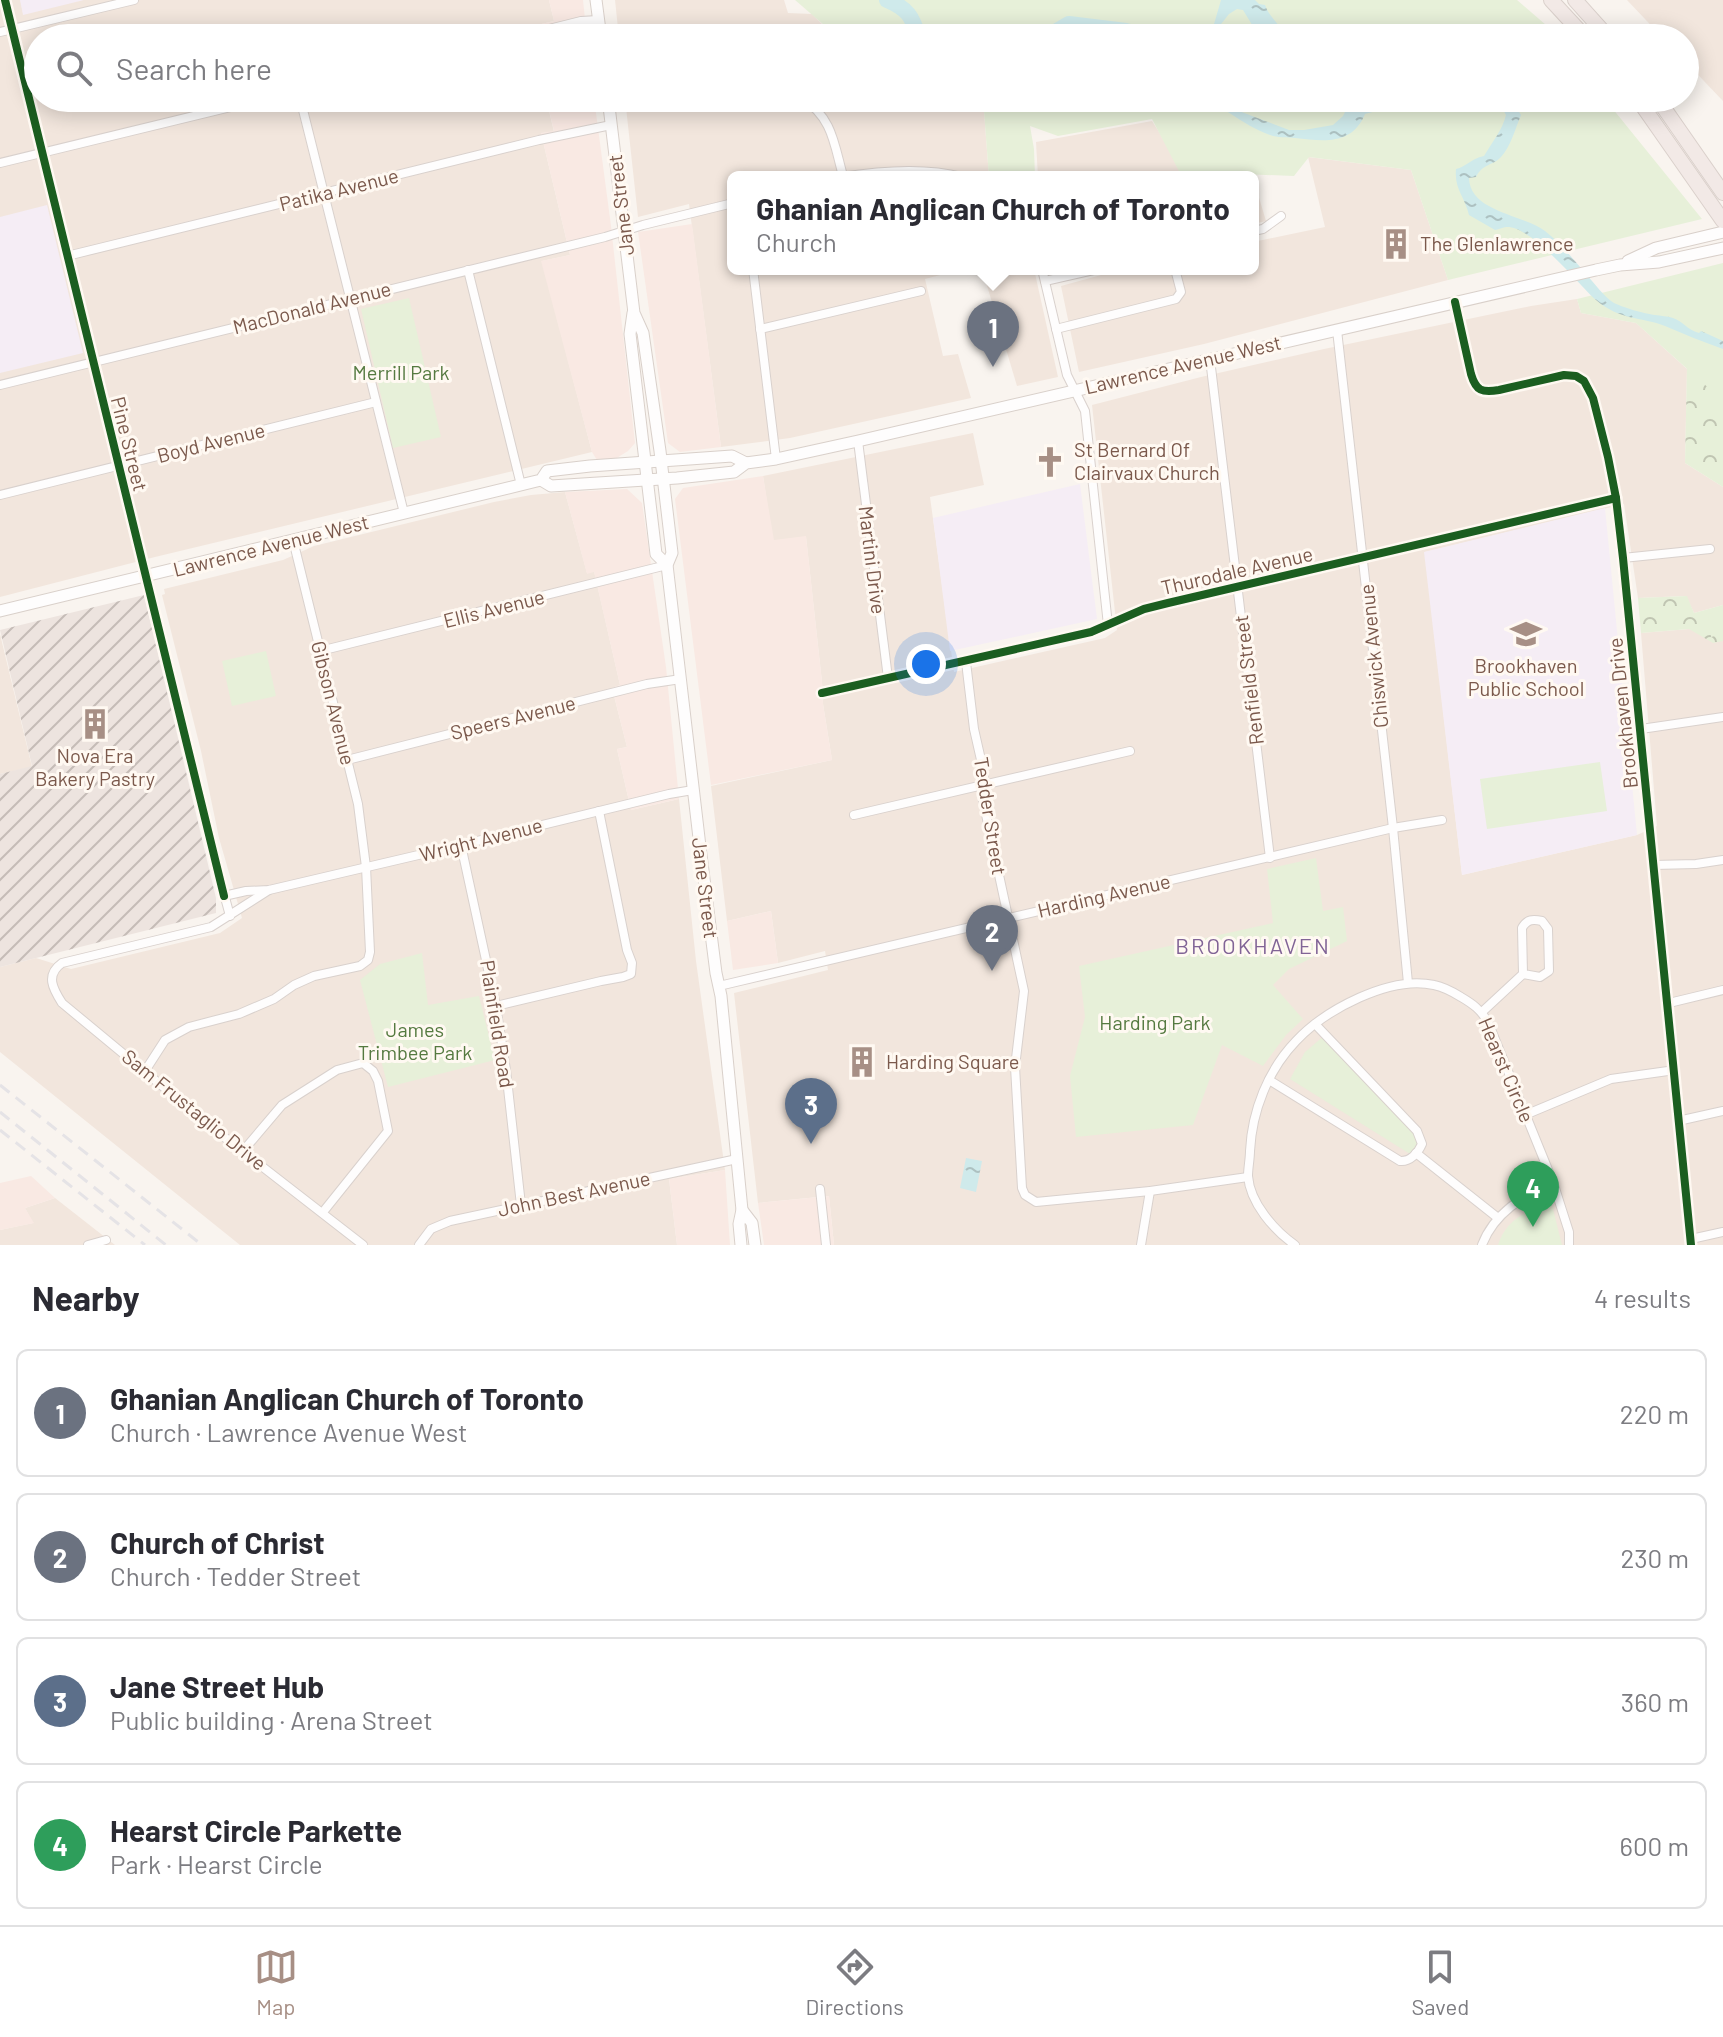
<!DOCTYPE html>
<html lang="en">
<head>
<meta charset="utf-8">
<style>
  body { margin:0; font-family:Barlow,sans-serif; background:#f2f2f3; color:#2b2b33 }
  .you { position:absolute; left:926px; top:664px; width:28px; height:28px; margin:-20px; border:6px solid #fff; border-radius:50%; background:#1a73e8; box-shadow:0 0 0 12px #1a73e833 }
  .badge { display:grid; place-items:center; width:52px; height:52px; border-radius:50%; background:#a78f85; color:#fff; font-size:26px; font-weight:700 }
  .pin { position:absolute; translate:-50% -66px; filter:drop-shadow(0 2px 4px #0008) }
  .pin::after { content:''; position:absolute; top:42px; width:28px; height:24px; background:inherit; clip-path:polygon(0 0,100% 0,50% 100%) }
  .popup { position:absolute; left:727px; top:171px; width:532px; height:104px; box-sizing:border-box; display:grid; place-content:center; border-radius:12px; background:#fff; filter:drop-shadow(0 2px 6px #0005); font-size:26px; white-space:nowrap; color:#7c7c81 }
  .popup b { font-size:30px; color:#2b2b33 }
  .popup::after { content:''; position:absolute; left:50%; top:100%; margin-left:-16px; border:16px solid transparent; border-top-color:#fff }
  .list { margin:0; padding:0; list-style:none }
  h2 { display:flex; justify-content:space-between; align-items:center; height:104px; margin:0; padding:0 32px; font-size:34px }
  h2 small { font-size:26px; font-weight:400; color:#7c7c81 }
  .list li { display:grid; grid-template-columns:52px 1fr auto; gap:24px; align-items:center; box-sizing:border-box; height:128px; margin:0 16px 16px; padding:0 16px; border:2px solid #e1e1e2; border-radius:12px }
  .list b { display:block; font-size:30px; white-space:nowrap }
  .list p { margin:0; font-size:26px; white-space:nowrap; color:#7c7c81 }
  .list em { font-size:26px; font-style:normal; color:#7c7c81 }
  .icon { flex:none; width:44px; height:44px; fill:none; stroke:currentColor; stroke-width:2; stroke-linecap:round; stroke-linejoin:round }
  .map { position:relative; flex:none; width:1723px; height:1245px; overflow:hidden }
  .search { position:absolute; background:#fff; box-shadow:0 4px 20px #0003; left:24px; right:24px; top:24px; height:88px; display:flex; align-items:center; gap:20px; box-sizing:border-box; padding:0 28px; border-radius:44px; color:#7c7c81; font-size:30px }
  .sheet { height:680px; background:#fff }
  nav { display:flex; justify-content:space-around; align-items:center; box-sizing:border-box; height:112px; border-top:2px solid #e1e1e2; background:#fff; font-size:22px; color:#7c7c81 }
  nav a { display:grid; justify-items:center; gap:4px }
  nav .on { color:#a78f85 }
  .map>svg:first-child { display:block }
</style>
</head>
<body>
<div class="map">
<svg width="1723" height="1245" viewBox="0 0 1723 1245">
  <defs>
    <pattern id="industrial-furrows" width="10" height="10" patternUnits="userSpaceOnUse" patternTransform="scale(2)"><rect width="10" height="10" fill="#ede4df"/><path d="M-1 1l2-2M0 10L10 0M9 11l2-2" fill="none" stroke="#c5bcb7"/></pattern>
    <pattern id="forest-crowns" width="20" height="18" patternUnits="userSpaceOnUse" patternTransform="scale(2)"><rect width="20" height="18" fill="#e7f0d9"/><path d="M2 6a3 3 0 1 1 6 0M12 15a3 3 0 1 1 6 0" fill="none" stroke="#c0c5b2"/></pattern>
    <pattern id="water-ripples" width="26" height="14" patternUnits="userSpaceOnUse" patternTransform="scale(2)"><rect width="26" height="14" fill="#cfeaeb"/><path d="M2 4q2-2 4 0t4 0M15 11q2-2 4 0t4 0" fill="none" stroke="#adc1c1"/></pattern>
  </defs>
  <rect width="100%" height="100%" fill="#f9f4ef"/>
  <g fill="#f2e6dd">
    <path d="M0,0h549l5,21 -25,6 2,11h-493v60h508l8,34 -13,1 29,122 -28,6 50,191 -437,105 -155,40z"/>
    <path d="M615,0h169l4,13 24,1 24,24h-217z"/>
    <path d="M1627,0h96v101l-38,-40v-23h-22z"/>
    <path d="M625,98h358l6,79h-256v92h230l-38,10 18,77 15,-2 13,44 -181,40 -69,9 -32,-243 -51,13z"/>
    <path d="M1152,121l36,56h-150l-2,-35z"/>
    <path d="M1308,157l103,13 37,110 -244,64 -125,28 -18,-86 62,-17h130v-27l72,-15z"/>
    <path d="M1253,191h4l9,30 -13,3z"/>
    <path d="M982,269h52l24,108 -41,9z"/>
    <path d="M1577,299l4,14 55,10 51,46 -2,94 38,24v118l-29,8 -8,-17 -48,2 -14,-94 -199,48 37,323 175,-40 20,-9 -16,-193 48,-4 34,5v611h-889l-5,-49 -71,7 -24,-210 94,-23 -3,-19 -47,12 -7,-52 -44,10 -16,-135 121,-26 -9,-56 -1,-22 -16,-145 -33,4 -10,-65 210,-43 11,52 -54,12 24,175 151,-34 12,-8 -25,-225 109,-28 123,-28 207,-43z"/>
    <path d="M565,492l22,81 7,-2 26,114 -8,3 15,59 -10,2 14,61 48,-11 17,162 29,209 -56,9 8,66h-437l-240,-193v-85l36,-9 35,11 149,-36 22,-15 -23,-80 -18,-87 -39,-156 3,-1 -1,-5 119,-29 31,-14 180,-44 37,-7z"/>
    <path d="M0,634l32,133 -32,7z"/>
    <path d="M55,1198l60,47h-115v-15l33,-7 -8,-15z"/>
  </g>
  <g fill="#f9e9e3">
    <path d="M549,0h34l4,38h-56l-3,-11 26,-6z"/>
    <path d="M546,98h48l17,128 24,217 -7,8 -13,8 -18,1 -5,-8 -51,-191 29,-6 -29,-122 13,-2z"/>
    <path d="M692,224l29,223 -41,5 -12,-9 -30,-211z"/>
    <path d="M763,476l11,64 32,-4 16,146 1,22 9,56 -121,25 -36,-286 8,-11z"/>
    <path d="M627,489l15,14 24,164 13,132 -48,11 -14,-61 10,-2 -15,-59 8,-3 -26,-113 -7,2 -22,-82z"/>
    <path d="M771,911l7,52 -45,7 -6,-49z"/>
    <path d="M725,1170l5,75h-53l-8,-66z"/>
    <path d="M31,1176l24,22 -30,10 9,15 -34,7v-47z"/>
    <path d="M829,1196l5,49h-70l-6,-42z"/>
  </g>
  <path fill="url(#industrial-furrows)" d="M144,595l72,303v15l-216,54v-193l32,-8 -32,-136z"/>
  <g fill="#f5edf5">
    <path d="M20,0h64l-61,15z"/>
    <path d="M47,205l36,148 -83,20v-156z"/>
    <path d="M1080,484l17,135 -147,32 -17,-133z"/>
    <path d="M1605,508l32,327 -175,40 -38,-323z"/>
  </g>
  <g fill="url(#forest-crowns)">
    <path d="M1723,363v124l-38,-24 2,-98z"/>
    <path d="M1687,596l7,17 29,-8v36l-10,2 -24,-14 -48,4 -3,-35z"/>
  </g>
  <g fill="#e7f0d9">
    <path d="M795,0h722l29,25 10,13h-717z"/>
    <path d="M983,98h621l98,121 -254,61 -37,-110 -102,-13 -15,19 -79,-3 -18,4h-15l-30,-58 -94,17 -28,-10 4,23 1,28h-46z"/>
    <path d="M1723,263v138l-87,-78 -55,-10 -4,-14z"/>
    <path d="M409,298l32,139 -48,11 -32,-139z"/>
    <path d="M1723,610v24l-12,3 -3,-23z"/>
    <path d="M266,651l10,45 -44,10 -10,-45z"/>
    <path d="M1600,762l7,49 -120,18 -7,-50z"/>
    <path d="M1316,858l7,53 20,-4 4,34 -58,28 -16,16 30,34 -17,16 -23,31 -41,-21 -29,80 -117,12 -6,-61 15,-59 -6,-51 194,-43 -6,-54z"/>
    <path d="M422,953l6,52 51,-9 16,64 -107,27 -28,-107 20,-16z"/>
    <path d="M1325,1035l92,102 3,11 -10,6 -120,-75 15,-27z"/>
    <path d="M1551,1201l11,44h-64c8,-26 30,-34 53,-44z"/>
  </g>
  <g fill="url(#water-ripples)">
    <path d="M1221,0h34l4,4 6,1c5,14 16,19 20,33h-16l-15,-10 -11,-18 -6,-1 -8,5 -19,24h-23l15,-6 12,-8z"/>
    <path d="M1104,23h12l65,15h-48l-9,-3 -21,-1z"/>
    <path d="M1212,98c11,0 23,0 27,13l50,19h15l29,-5 10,-9 4,-8 14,-10h45l-15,9 -26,7c-13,32 -42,27 -70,24 -9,-1 -17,0 -25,-3 -14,-5 -27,-13 -39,-21 -7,-5 -14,-8 -19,-16z"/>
    <path d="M1416,98h77c-11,3 -20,10 -31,13l-11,-5 -4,-5c-11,4 -21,0 -31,-3z"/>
    <path d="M1494,98h20l-1,4 8,13c-5,12 -11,33 -20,42 -8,9 -18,6 -25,20l-7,1c1,34 53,36 76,53 18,14 32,33 47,50 7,8 13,16 22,22 8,4 31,11 41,12 6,1 12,1 18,3 10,3 14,12 26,15l2,-2 22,10v8c-20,-7 -39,-15 -58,-23 -26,-10 -44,-5 -69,-26 -19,-17 -65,-75 -90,-73 -2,0 -9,3 -11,3l-26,-15c-4,-18 -15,-26 -13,-46 10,-2 14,-10 28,-13 8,-14 18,-25 22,-41l-6,-11z"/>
    <path d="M966,1158l16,3 -6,31 -16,-4z"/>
  </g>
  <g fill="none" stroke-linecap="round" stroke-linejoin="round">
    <g stroke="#cfeaeb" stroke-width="16">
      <path d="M887,0c21,9 25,16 32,38"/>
      <path d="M1045,38l24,-14 57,7 29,7"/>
    </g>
    <defs>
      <g id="minor">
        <path d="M5,0l205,842 20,74"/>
        <path d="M0,32l134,-32"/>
        <path d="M513,38l68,-17 17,-1"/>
        <path d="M300,98l104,415"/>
        <path d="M802,98c31,20 32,46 41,78"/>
        <path d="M0,163l268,-65"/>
        <path d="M841,177c38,-6 83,-10 121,0"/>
        <path d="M1253,231l10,-2 18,-13"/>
        <path d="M67,256l472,-116 72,-15"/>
        <path d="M753,269l23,190"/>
        <path d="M1042,269l25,106 18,36 23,214"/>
        <path d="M468,270l53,215"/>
        <path d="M1045,281l53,-12"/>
        <path d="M760,329l161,-38"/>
        <path d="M1056,329l120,-30 5,-7 -6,-23"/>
        <path d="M1337,330l56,498 15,155"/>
        <path d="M1210,359l60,499"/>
        <path d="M0,385l605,-148 38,-12 90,-22"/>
        <path d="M858,441l30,237"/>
        <path d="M0,495l376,-93"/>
        <path d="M1623,558l87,-9"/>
        <path d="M320,651l347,-86"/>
        <path d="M966,662l8,67 10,44 -2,23 42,195 -9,76 7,121 3,7 11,7 114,-11 98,-14"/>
        <path d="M822,693l269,-61 53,-23 24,-6 448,-105"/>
        <path d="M1641,729l82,-12"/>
        <path d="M347,760l300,-76 34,-5"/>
        <path d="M854,815l276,-64"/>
        <path d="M461,845l35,161 10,64 15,135"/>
        <path d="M1654,865l42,-1 27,-4"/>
        <path d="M269,890l-58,37 -149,36c-17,12 -9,26 0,40l157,130 144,112"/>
        <path d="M224,896l22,-5 23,-1 192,-45 208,-51 24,-4"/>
        <path d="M719,986l674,-158 49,-8"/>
        <path d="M1669,1003l54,-13"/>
        <path d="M496,1006l105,-25 22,-4 8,-3 1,-11 -5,-13 -28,-139"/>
        <path d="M1482,1012l41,-38 -1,-46c5,-9 11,-9 20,-7l6,8 1,42 -9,6 -17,-3"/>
        <path d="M145,1071l20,-31 24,-13 50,-13 35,-15 20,-14 20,-9 46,-10 8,-6 2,-8 -4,-85 -8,-63 -65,-264"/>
        <path d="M1269,1080l131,81c10,1 18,-8 22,-17l-5,-13 -102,-107"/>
        <path d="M1525,1115l86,-36 64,-9"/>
        <path d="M1678,1121l45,-10"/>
        <path d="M243,1151l39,-46 55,-35 26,-7 10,8 5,10 10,50 -65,81"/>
        <path d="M1416,1153l82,65"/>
        <path d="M820,1189l6,56"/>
        <path d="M1691,1239l32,-7"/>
        <path d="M88,1245l18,-5"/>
        <path d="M419,1245l12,-16 19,-8 287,-62"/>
        <path d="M1141,1245l9,-54"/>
        <path d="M1295,1245c-21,-15 -45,-42 -47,-69 0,-8 2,-17 2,-25 2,-40 18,-81 46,-110 29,-31 94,-66 138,-56 10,2 19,7 27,12 12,7 20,13 27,25l65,160 16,50v13"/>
        <path d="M1482,1245c12,-32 41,-49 71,-63"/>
      </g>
      <path id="tertiary" d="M1455,302l16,72c5,17 11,19 28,16l65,-15 12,1 8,5 9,17 15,59 8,41 7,60 68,687"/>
      <g id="secondary">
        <path d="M596,0l5,38"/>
        <path d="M608,98l26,215 9,20 17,118 12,102 -5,12 34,290 15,118 5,23 21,214 -3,14 2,21"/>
        <path d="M1628,261l28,-13 67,-16"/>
        <path d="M633,313l-3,21 26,220 11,11"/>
        <path d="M541,480l10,6 126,-8 57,-6 12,-9 30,-4 82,-18 738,-171 24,-5 39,-3 64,-14"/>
        <path d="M0,611l541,-131 6,-9 43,-5 142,-10 14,7"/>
        <path d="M742,1210l10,13 3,22"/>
      </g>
      <g id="motorway">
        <path d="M1551,0l35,38"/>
        <path d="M1575,0l34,38"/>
        <path d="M1637,98l86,123"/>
        <path d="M1657,98l66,95"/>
      </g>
    </defs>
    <use href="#minor" stroke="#d9d1cd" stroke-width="10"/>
    <use href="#tertiary" stroke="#d9d1cd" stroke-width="12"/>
    <use href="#secondary" stroke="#d9d0ca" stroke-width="13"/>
    <use href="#motorway" stroke="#dad0cb" stroke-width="16"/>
    <use href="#minor" stroke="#fefdfd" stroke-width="8"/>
    <use href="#tertiary" stroke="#fefdfd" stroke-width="10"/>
    <use href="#secondary" stroke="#fefdfd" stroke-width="11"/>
    <use href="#motorway" stroke="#f2e9e6" stroke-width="14"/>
    <g stroke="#e5e3e6" stroke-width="3" stroke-dasharray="12 8" stroke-linecap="butt">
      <path d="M0,1085l202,160"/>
      <path d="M0,1112l166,133"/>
      <path d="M0,1130l145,115"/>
    </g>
    <defs>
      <g id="cycleway">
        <path d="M5,0l219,896"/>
        <path d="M1455,302l16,72c5,17 11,19 28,16l65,-15 12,1 8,5 9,17 15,59 8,41 7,60 68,687"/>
        <path d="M822,693l269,-61 53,-23 24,-6 448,-105"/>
      </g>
    </defs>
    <use href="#cycleway" stroke="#fff9f2" stroke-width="13"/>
    <use href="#cycleway" stroke="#1b5e20" stroke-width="8"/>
  </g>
  <defs>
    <symbol id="building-bare" viewBox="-9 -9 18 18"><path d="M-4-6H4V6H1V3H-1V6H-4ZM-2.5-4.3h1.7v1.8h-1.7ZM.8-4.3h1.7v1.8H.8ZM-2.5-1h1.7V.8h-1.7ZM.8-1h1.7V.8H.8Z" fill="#a78f85" stroke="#fff9f2" stroke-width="2.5" paint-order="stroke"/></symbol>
    <symbol id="church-bare" viewBox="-9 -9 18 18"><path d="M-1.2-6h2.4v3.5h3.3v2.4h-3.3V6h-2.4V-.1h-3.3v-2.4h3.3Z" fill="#a78f85" stroke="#fff9f2" stroke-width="2.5" paint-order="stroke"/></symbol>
    <symbol id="school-bare" viewBox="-9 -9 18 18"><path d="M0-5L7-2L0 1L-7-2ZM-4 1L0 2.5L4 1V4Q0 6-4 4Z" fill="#a78f85" stroke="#fff9f2" stroke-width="2.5" paint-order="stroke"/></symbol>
  </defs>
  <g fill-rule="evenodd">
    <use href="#building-bare" x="1374" y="222" width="44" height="44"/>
    <use href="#church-bare" x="1028" y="440" width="44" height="44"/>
    <use href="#school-bare" x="1504" y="612" width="44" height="44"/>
    <use href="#building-bare" x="73" y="702" width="44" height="44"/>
    <use href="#building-bare" x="840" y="1040" width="44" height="44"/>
  </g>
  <g text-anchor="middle" stroke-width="6" stroke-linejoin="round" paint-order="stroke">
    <g font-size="20" fill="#7b594c" stroke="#fff9f2">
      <text transform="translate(339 190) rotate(-14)" y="7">Patika Avenue</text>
      <text transform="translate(621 205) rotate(-97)" y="7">Jane Street</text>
      <text transform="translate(312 308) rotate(-14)" y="7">MacDonald Avenue</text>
      <text transform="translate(1183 365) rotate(-13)" y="7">Lawrence Avenue West</text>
      <text transform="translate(211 443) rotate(-14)" y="7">Boyd Avenue</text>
      <text transform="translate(129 444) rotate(76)" y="7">Pine Street</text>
      <text transform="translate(271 546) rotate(-14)" y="7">Lawrence Avenue West</text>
      <text transform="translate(872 560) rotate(83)" y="7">Martini Drive</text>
      <text transform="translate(1237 571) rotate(-13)" y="7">Thurodale Avenue</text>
      <text transform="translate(494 609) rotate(-14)" y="7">Ellis Avenue</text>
      <text transform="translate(1374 656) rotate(-96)" y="7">Chiswick Avenue</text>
      <text transform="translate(1249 680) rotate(-97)" y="7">Renfield Street</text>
      <text transform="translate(333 703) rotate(76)" y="7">Gibson Avenue</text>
      <text transform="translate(1623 713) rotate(-96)" y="7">Brookhaven Drive</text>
      <text transform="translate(513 718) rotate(-14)" y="7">Speers Avenue</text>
      <text transform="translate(990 816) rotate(81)" y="7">Tedder Street</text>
      <text transform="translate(481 840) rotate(-14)" y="7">Wright Avenue</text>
      <text transform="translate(705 888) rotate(83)" y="7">Jane Street</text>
      <text transform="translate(1104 896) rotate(-13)" y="7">Harding Avenue</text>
      <text transform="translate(497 1024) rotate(81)" y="7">Plainfield Road</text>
      <text transform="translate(1506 1070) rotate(67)" y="7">Hearst Circle</text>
      <text transform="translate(194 1110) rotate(39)" y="7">Sam Frustaglio Drive</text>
      <text transform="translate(574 1194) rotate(-12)" y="7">John Best Avenue</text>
    </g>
    <g font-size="20" fill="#7b594c" stroke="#fff9f2" text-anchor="start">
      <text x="1420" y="251">The Glenlawrence</text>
      <text x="1074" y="457">St Bernard Of<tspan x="1074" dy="23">Clairvaux Church</tspan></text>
      <text x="1526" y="673" text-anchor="middle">Brookhaven<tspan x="1526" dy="23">Public School</tspan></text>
      <text x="95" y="763" text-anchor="middle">Nova Era<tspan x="95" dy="23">Bakery Pastry</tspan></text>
      <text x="886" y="1069">Harding Square</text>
    </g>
    <g font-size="20" fill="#557a40" stroke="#fff9f2">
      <text x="401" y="380">Merrill Park</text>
      <text x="1155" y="1030">Harding Park</text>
      <text x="415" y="1037">James<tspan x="415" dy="23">Trimbee Park</tspan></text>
    </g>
    <g font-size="22" letter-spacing="2" fill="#816496" stroke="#fff9f2">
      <text x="1253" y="954">BROOKHAVEN</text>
    </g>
  </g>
</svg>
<div class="you"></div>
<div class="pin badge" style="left:993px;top:367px;background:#6b7280">1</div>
<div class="popup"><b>Ghanian Anglican Church of Toronto</b>Church</div>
<div class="pin badge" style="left:992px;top:971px;background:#6b7280">2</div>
<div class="pin badge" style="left:811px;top:1144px;background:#5c6f8a">3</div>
<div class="pin badge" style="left:1533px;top:1227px;background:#2e9e5b">4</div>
<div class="search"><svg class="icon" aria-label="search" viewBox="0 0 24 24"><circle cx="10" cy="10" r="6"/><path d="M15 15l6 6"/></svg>Search here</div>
</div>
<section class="sheet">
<h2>Nearby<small>4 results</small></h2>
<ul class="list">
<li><span class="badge" style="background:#6b7280">1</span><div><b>Ghanian Anglican Church of Toronto</b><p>Church · Lawrence Avenue West</p></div><em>220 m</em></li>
<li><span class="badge" style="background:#6b7280">2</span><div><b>Church of Christ</b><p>Church · Tedder Street</p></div><em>230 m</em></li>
<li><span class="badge" style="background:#5c6f8a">3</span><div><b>Jane Street Hub</b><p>Public building · Arena Street</p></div><em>360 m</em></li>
<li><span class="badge" style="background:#2e9e5b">4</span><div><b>Hearst Circle Parkette</b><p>Park · Hearst Circle</p></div><em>600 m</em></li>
</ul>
</section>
<nav>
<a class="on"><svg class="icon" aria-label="map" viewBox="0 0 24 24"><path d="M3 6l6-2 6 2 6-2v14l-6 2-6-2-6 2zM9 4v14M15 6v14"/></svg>Map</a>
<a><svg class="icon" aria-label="directions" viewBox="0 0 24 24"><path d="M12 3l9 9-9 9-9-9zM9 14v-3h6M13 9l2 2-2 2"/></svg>Directions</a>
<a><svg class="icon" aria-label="saved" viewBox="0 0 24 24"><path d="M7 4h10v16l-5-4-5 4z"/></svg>Saved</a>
</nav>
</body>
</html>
